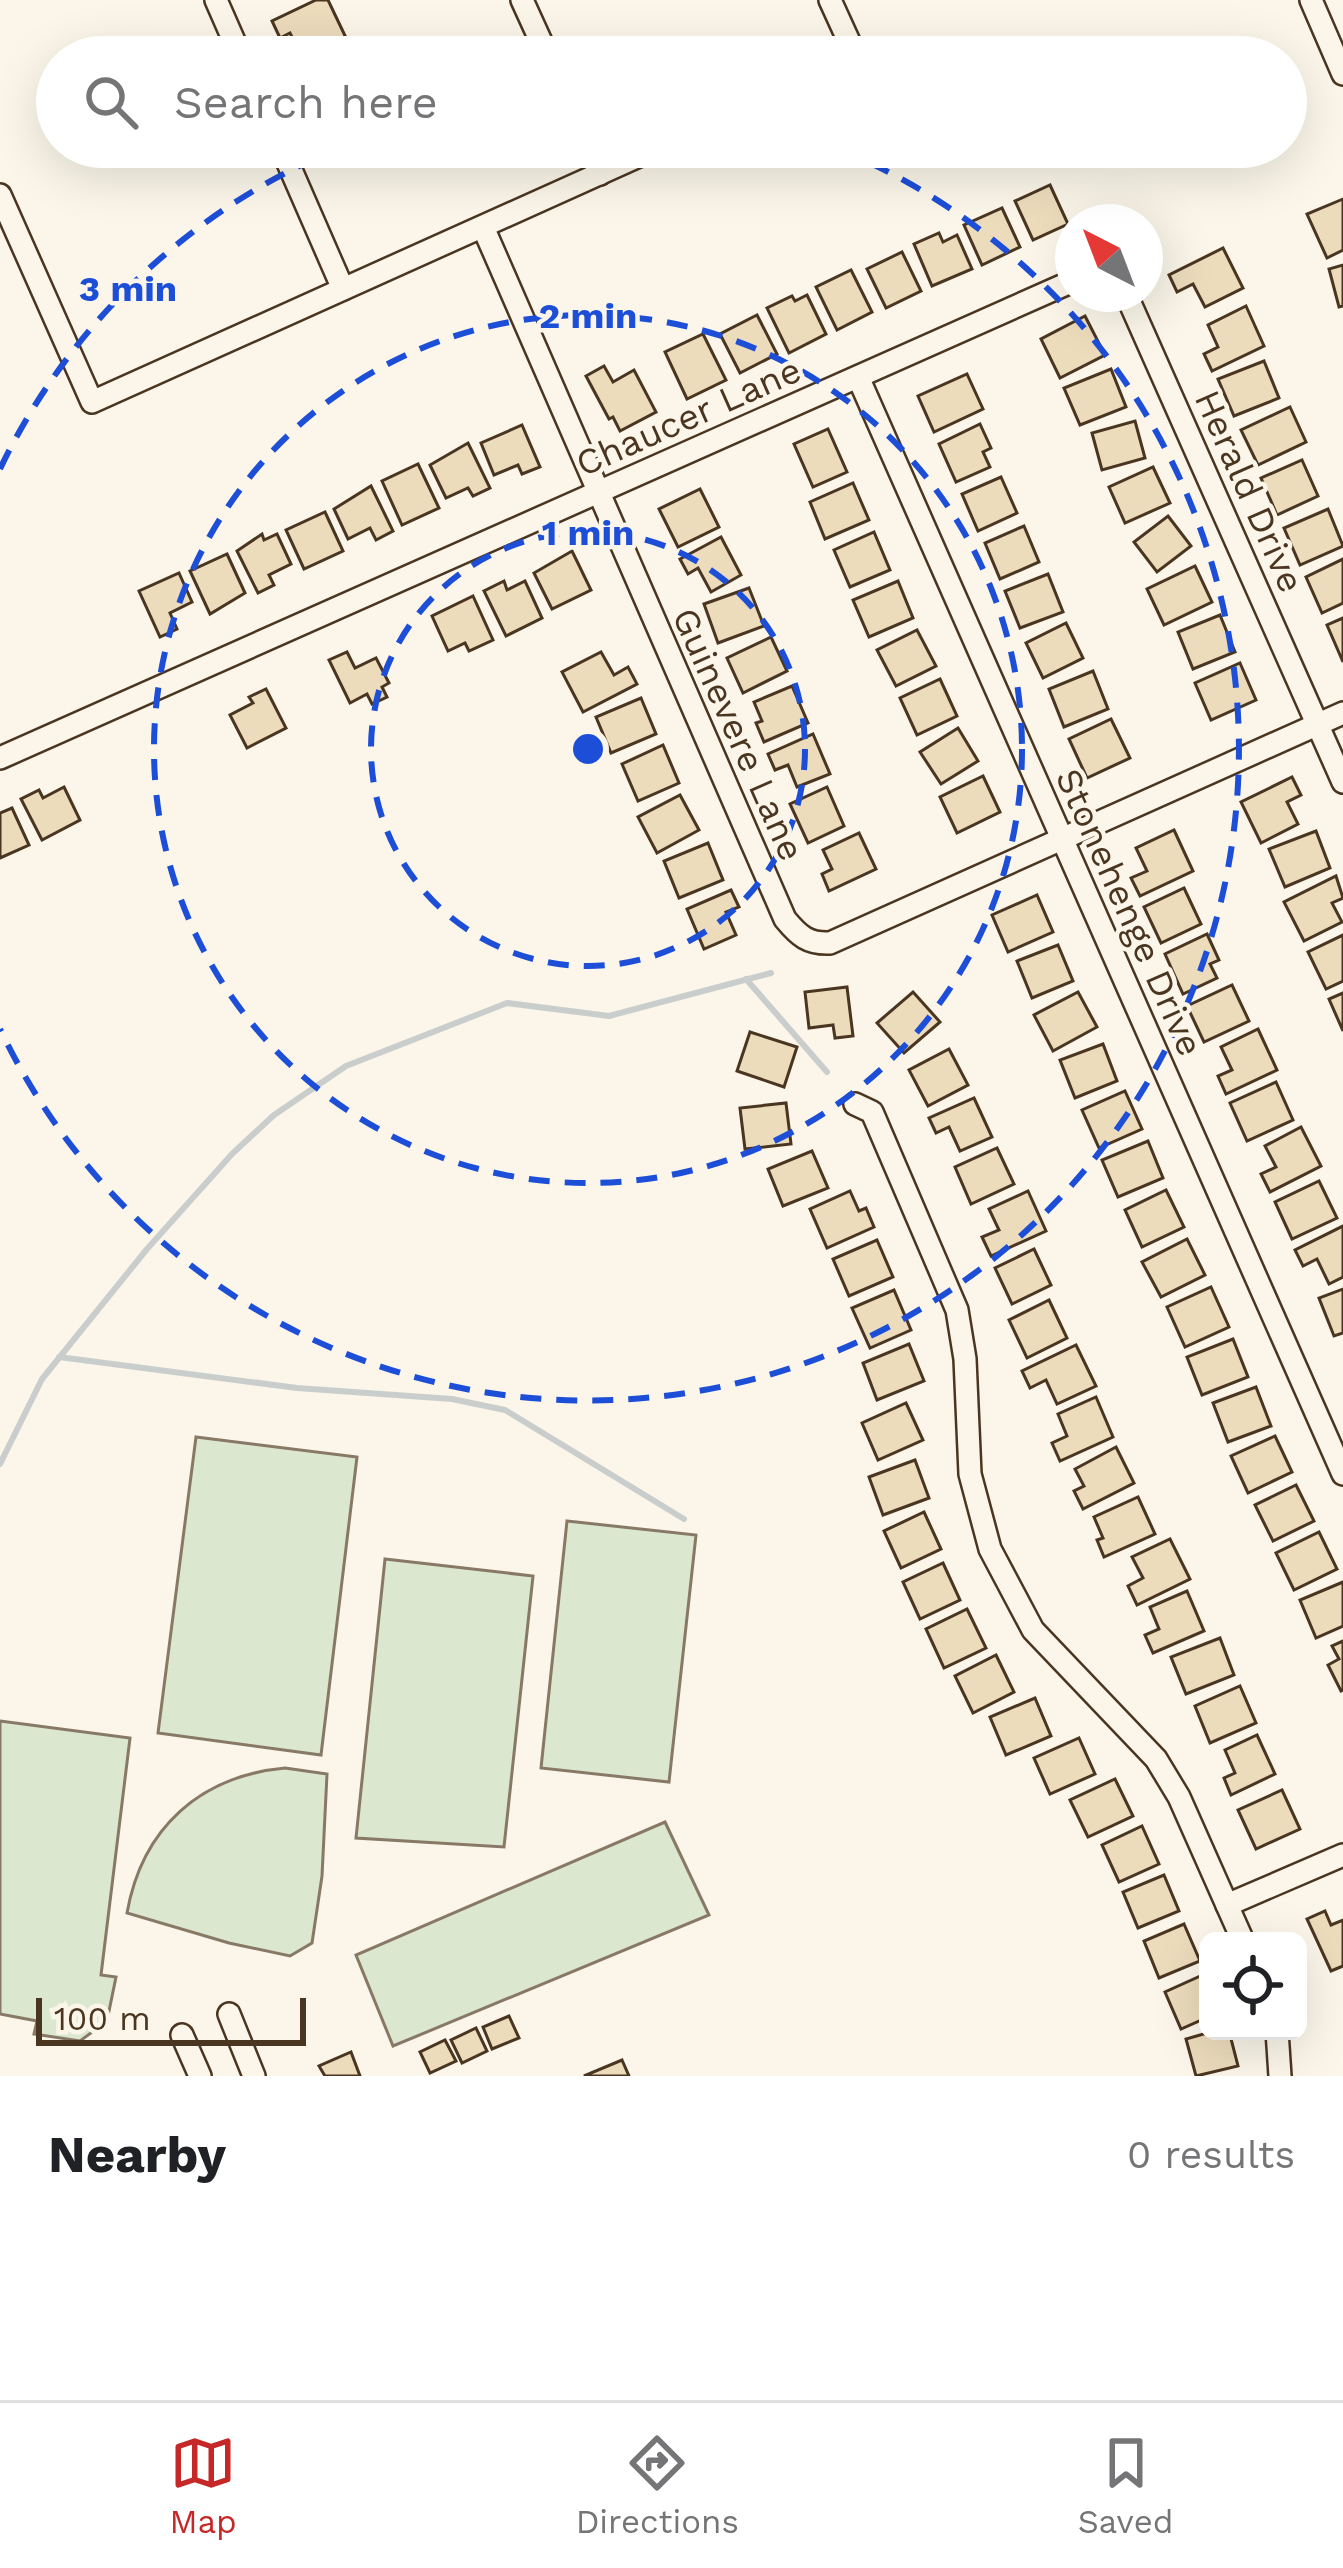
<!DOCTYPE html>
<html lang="en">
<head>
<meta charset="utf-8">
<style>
  body { margin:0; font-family:"Work Sans",sans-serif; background:#f6f6f6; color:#202124 }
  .controls { position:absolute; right:36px; bottom:36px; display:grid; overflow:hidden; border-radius:18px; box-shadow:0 12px 48px #0002 }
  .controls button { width:108px; height:108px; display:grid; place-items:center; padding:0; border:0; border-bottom:3px solid #e0e0e0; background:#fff; color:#202124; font:60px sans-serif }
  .compass { position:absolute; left:1055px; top:204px; width:108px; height:108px; border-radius:50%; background:#fff; box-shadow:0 12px 48px #0002; rotate:318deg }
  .scale { position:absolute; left:36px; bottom:30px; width:270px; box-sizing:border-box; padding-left:12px; border:6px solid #4a3520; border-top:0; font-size:33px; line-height:42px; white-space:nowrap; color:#4a3520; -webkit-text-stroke:9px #fbf6e9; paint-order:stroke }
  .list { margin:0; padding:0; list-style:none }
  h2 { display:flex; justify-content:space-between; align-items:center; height:156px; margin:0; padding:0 48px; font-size:51px }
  h2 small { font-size:39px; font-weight:400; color:#757577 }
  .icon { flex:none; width:66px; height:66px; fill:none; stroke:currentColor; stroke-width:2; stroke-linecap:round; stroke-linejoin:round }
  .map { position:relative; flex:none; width:1343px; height:2076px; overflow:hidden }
  .search { position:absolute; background:#fff; box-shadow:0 12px 48px #0002; left:36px; right:36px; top:36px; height:132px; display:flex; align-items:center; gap:30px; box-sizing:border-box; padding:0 42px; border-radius:66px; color:#757577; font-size:45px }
  .sheet { height:324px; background:#fff }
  nav { display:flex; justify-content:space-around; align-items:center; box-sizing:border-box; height:168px; border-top:3px solid #e0e0e0; background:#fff; font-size:33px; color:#757577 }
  nav a { display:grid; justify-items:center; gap:6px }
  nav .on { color:#c62828 }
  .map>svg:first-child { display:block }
</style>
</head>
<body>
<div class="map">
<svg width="1343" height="2076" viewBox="0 0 1343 2076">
  <rect width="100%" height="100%" fill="#fbf6e9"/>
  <g fill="#dce7d0" stroke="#887966" stroke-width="3">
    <path d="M196,1437l161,20 -36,298 -163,-22z"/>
    <path d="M567,1521l129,14 -27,247 -128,-14z"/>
    <path d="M385,1559l148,17 -29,271 -148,-9z"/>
    <path d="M0,1721l130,17 -29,237 15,2 -9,44 -27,20 -46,-7 3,-13 -37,-7z"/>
    <path d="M285,1768l42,6 -5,102 -10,67 -22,13 -61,-13 -102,-30c15,-85 73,-137 158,-145z"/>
    <path d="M665,1822l44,93 -316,131 -37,-91z"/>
  </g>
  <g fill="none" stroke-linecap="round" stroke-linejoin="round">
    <g stroke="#c9cecd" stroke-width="6">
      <path d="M746,979l81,93"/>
      <path d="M59,1357l238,31 155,11 53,11 179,109"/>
      <path d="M0,1464l42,-85 105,-130 85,-95 42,-39 72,-49 161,-63 102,13 162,-43"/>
    </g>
  </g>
  <g fill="#ecdcbc" stroke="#4a3520" stroke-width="3">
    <path d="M316,0h12l20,42 -41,15 -4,-8 -4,2 -9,-18 -10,5 -8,-17z"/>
    <path d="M1050,185l18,39 -35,16 -18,-39z"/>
    <path d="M1343,199v51l-16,8 -20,-44z"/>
    <path d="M1002,208l18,39 -38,18 -18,-40z"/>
    <path d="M939,233l4,9 14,-7 15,34 -40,17 -18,-42z"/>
    <path d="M1223,248l20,40 -38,19 -12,-23 -16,8 -8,-17z"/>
    <path d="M902,252l19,39 -35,17 -19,-39z"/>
    <path d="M1343,265v41l-4,1 -10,-38z"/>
    <path d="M851,270l21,42 -35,18 -21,-43z"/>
    <path d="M807,295l19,39 -37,19 -22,-45 25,-12 3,5z"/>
    <path d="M1246,306l18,40 -52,25 -8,-17 14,-7 -10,-22z"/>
    <path d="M757,315l20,39 -37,19 -20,-39z"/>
    <path d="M1085,316l20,39 -45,23 -19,-39z"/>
    <path d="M703,334l23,46 -39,19 -22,-47z"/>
    <path d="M1264,361l15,37 -45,18 -16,-37z"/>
    <path d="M604,366l9,16 21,-12 22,42 -36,19 -7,-14 -4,2 -23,-43z"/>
    <path d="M1111,369l15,38 -46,18 -16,-37z"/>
    <path d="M967,374l16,35 -49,23 -16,-36z"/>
    <path d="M1290,407l16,35 -48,23 -17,-35z"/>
    <path d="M1135,421l10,37 -43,12 -10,-37z"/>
    <path d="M980,424l11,24 -8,4 7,15 -34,15 -17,-38z"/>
    <path d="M522,425l18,42 -18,7 -4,-9 -24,10 -13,-32z"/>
    <path d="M828,429l19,43 -34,15 -19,-43z"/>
    <path d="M468,443l22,45 -17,8 -5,-8 -22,10 -16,-33z"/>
    <path d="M1302,460l16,36 -41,19 -16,-37z"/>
    <path d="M418,464l21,44 -37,17 -20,-44z"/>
    <path d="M1153,467l17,36 -45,20 -16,-36z"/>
    <path d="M1001,477l16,36 -39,18 -16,-37z"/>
    <path d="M853,483l16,37 -44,19 -15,-37z"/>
    <path d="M371,486l22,45 -17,9 -6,-12 -22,11 -14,-30z"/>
    <path d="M700,489l19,38 -41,20 -19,-38z"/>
    <path d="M1328,509l15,37 -43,19 -16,-37z"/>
    <path d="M325,512l18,39 -39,18 -18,-39z"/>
    <path d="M1168,516l23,30 -34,26 -23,-30z"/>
    <path d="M1024,526l15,36 -39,17 -15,-36z"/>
    <path d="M874,532l16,38 -40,17 -16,-37z"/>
    <path d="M262,534l2,6 13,-6 14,30 -22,11 5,10 -16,8 -21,-42z"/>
    <path d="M721,537l20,38 -30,17 -13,-24 -10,6 -8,-15z"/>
    <path d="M572,551l19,39 -39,19 -18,-36z"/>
    <path d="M227,554l18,39 -35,21 -20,-43z"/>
    <path d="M1343,559v44l-21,10 -16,-36z"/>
    <path d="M1195,566l17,36 -48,23 -17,-36z"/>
    <path d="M179,573l13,29 -22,11 7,16 -17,8 -21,-46z"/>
    <path d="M1048,574l15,38 -43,16 -15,-37z"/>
    <path d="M504,581l3,9 18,-9 17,37 -36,18 -22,-45z"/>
    <path d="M898,581l15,37 -44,19 -16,-37z"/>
    <path d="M749,588l15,38 -46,17 -14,-39z"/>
    <path d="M473,596l20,44 -24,11 -4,-8 -17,8 -16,-35z"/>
    <path d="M1220,615l15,37 -42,17 -15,-37z"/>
    <path d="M1343,618v44l-16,-37z"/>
    <path d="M1066,623l17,35 -40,20 -17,-35z"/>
    <path d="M917,630l19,36 -40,20 -19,-36z"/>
    <path d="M771,637l16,34 -44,22 -16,-35z"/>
    <path d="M347,652l8,16 21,-10 13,25 -7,4 5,10 -15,7 -5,-10 -17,9 -21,-43z"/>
    <path d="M601,652l13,23 14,-8 9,17 -54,28 -21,-40z"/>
    <path d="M1240,663l16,37 -45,20 -16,-37z"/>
    <path d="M1093,671l15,38 -44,18 -15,-38z"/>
    <path d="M940,679l17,37 -40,19 -17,-37z"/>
    <path d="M792,686l16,37 -44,19 -8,-19 6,-2 -8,-19z"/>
    <path d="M266,689l20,39 -39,20 -17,-33 23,-12 -4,-6z"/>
    <path d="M641,698l15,36 -45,19 -15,-36z"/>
    <path d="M1111,719l19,39 -43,20 -18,-39z"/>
    <path d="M958,728l20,33 -37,23 -21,-32z"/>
    <path d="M813,734l17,40 -33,13 -9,-22 -13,5 -7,-16z"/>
    <path d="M663,745l16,38 -41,18 -16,-37z"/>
    <path d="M983,776l17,36 -43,21 -17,-36z"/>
    <path d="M1292,777l9,18 -14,7 11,22 -37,19 -20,-41z"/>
    <path d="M64,787l16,33 -38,20 -21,-41 18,-9 4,8z"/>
    <path d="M827,787l17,39 -36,17 -18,-39z"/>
    <path d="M680,795l19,35 -42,23 -19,-36z"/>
    <path d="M12,808l17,37 -29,13v-45z"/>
    <path d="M1174,830l19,41 -53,25 -9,-18 16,-7 -11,-23z"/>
    <path d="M1316,831l14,37 -45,19 -16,-38z"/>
    <path d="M859,833l17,36 -47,22 -7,-17 10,-5 -9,-19z"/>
    <path d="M708,843l15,37 -44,18 -15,-37z"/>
    <path d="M1336,876l7,22 -11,5 10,19 -38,19 -20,-39z"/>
    <path d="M1184,888l17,36 -40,19 -17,-36z"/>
    <path d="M731,890l8,17 -13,5 10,23 -32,14 -17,-40z"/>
    <path d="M1037,895l16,37 -45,20 -16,-37z"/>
    <path d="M1207,934l12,26 -9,4 7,14 -34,16 -18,-40z"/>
    <path d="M1343,935v46l-17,8 -18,-37z"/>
    <path d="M1058,945l15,36 -41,17 -15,-37z"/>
    <path d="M1232,985l17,36 -45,21 -17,-36z"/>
    <path d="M847,987l6,49 -18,2 -2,-13 -24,3 -4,-36z"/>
    <path d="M913,992l27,30 -36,31 -27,-30z"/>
    <path d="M1078,992l19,35 -44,24 -19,-36z"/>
    <path d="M1343,993v38l-14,-32z"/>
    <path d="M1258,1029l19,41 -51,24 -8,-18 14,-6 -11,-23z"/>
    <path d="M750,1032l47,15 -13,40 -47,-16z"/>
    <path d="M1103,1044l14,37 -42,17 -15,-38z"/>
    <path d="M949,1049l19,36 -40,21 -19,-36z"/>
    <path d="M1276,1082l17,38 -46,21 -17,-38z"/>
    <path d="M1125,1091l17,38 -43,19 -17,-38z"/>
    <path d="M974,1098l18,39 -32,14 -11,-24 -13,6 -7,-15z"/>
    <path d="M786,1103l5,41 -46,5 -5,-41z"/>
    <path d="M1301,1127l20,39 -51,26 -9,-18 15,-7 -11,-21z"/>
    <path d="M1148,1141l15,37 -45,19 -16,-37z"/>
    <path d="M997,1148l17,36 -43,20 -16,-37z"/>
    <path d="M812,1151l16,37 -45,18 -15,-37z"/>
    <path d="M1319,1181l18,37 -45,21 -17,-37z"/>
    <path d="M1166,1190l18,37 -42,20 -17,-37z"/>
    <path d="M850,1191l9,20 7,-3 8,19 -47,21 -17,-39z"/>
    <path d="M1028,1191l18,40 -55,25 -9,-19 17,-7 -10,-21z"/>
    <path d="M1343,1226v51l-14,7 -12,-25 -14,7 -8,-16z"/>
    <path d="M1187,1239l18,36 -44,22 -19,-35z"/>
    <path d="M877,1240l16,37 -44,19 -16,-37z"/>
    <path d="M1034,1249l17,36 -39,19 -17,-36z"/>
    <path d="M1211,1287l18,40 -44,20 -18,-40z"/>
    <path d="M1343,1289v44l-9,3 -15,-38z"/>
    <path d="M894,1290l17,40 -41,18 -18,-40z"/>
    <path d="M1049,1300l18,38 -40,20 -18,-38z"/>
    <path d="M1233,1339l15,38 -46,18 -15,-38z"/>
    <path d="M909,1344l15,37 -47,19 -14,-37z"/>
    <path d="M1076,1345l20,41 -39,18 -11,-24 -16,8 -8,-17z"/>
    <path d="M1256,1387l15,39 -43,16 -15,-39z"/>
    <path d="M1096,1397l17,40 -53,24 -8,-18 15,-7 -9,-22z"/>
    <path d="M906,1403l17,37 -45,20 -16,-37z"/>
    <path d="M1275,1436l17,36 -44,21 -17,-37z"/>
    <path d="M1116,1447l18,36 -51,26 -9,-18 10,-5 -9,-17z"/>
    <path d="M915,1460l14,38 -46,17 -14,-38z"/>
    <path d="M1296,1485l18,36 -41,20 -18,-36z"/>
    <path d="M1138,1497l17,37 -51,23 -7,-17 6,-2 -9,-21z"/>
    <path d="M924,1512l17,37 -40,19 -17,-37z"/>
    <path d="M1319,1532l18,37 -43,21 -18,-37z"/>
    <path d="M1170,1539l20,40 -53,26 -9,-19 15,-8 -11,-21z"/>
    <path d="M943,1563l17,37 -40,19 -17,-37z"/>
    <path d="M1343,1582v44l-27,12 -16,-38z"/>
    <path d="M1187,1591l17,40 -51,22 -8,-18 14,-6 -9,-22z"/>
    <path d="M967,1609l19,39 -42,20 -18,-39z"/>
    <path d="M1220,1638l14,37 -48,19 -15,-37z"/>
    <path d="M1343,1641v49l-2,1 -13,-26 11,-6 -7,-13z"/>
    <path d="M996,1655l18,37 -41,21 -18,-37z"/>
    <path d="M1240,1686l16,37 -46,20 -15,-37z"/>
    <path d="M1035,1698l16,38 -45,19 -16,-38z"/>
    <path d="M1257,1735l18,39 -44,21 -7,-17 11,-5 -10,-23z"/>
    <path d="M1079,1738l16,36 -45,20 -16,-36z"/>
    <path d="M1115,1779l18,37 -45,21 -18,-37z"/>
    <path d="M1282,1790l18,39 -44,20 -18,-39z"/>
    <path d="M1142,1826l17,38 -40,18 -17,-37z"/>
    <path d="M1164,1875l15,36 -41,17 -15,-36z"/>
    <path d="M1325,1911l6,14 12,-5v46l-12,5 -24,-52z"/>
    <path d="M1184,1924l16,37 -41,17 -15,-37z"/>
    <path d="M1207,1973l1,44 -27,12 -16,-37z"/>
    <path d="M509,2016l10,22 -27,11 -9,-22z"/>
    <path d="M476,2028l11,23 -25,12 -11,-23z"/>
    <path d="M1214,2031h15l9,35 -42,10 -10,-37z"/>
    <path d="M445,2040l11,21 -26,12 -10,-21z"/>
    <path d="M351,2052l9,24h-35l-6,-10z"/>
    <path d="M622,2060l7,16h-45z"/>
  </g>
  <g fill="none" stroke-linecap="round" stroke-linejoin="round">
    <defs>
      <g id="minor">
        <path d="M216,0l25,57"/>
        <path d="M522,0l26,57"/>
        <path d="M830,0l26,57"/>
        <path d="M1311,0l32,74"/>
        <path d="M281,147l62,142"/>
        <path d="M588,147l12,27"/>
        <path d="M0,195l92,207 567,-255"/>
        <path d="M483,227l302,692c14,17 23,25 45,24l513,-230"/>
        <path d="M1126,294l217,488"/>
        <path d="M858,377l485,1097"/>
        <path d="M0,758l1073,-477"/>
        <path d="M855,1104l17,8 85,198 8,49 5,115 20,75 43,81 123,129 23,38 64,144"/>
        <path d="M1227,1905l116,-50"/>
        <path d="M229,2014l25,62"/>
        <path d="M1277,2031l3,45"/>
        <path d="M182,2035l18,41"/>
      </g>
    </defs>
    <use href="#minor" stroke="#4a3520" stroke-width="26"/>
    <use href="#minor" stroke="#fbf6e9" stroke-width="21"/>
  </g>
  <g fill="none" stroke="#1d4ed8" stroke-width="6" stroke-dasharray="21 15">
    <circle cx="588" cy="749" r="217"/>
    <circle cx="588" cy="749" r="434"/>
    <path d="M0 469A651 651 0 0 1 339 148M837 148A651 651 0 1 1 0 1029"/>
  </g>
  <g text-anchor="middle" stroke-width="9" stroke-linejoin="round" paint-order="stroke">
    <g font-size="36" fill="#4a3520" stroke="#fbf6e9">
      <text transform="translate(688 416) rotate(-24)" y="13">Chaucer Lane</text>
      <text transform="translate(1250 491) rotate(66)" y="13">Herald Drive</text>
      <text transform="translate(739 734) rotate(66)" y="13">Guinevere Lane</text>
      <text transform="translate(1130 912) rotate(66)" y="13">Stonehenge Drive</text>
    </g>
  </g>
  <circle cx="588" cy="749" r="18" fill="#1d4ed8" stroke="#fbf6e9" stroke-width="6"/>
  <g font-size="36" text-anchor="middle" font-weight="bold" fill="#1d4ed8" stroke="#fbf6e9" stroke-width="9" stroke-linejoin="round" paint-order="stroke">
    <text x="128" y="301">3 min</text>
    <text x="588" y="328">2 min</text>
    <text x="588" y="545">1 min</text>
  </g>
</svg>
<div class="controls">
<button><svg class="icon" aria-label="locate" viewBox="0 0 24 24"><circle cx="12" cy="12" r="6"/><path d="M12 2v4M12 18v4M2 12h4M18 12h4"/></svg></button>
</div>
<svg class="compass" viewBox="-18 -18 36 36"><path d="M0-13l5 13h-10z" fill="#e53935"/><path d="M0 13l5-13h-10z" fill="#757577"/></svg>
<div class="scale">100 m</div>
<div class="search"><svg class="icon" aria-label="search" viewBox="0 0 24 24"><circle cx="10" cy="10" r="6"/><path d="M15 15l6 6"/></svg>Search here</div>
</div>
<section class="sheet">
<h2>Nearby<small>0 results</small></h2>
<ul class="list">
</ul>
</section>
<nav>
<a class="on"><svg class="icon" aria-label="map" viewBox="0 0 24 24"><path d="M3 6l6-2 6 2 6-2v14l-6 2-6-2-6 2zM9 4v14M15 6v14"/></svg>Map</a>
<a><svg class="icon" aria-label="directions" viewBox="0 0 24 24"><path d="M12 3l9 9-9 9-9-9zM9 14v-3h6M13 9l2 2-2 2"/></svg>Directions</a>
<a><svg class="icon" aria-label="saved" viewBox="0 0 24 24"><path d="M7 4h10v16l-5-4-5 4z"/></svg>Saved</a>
</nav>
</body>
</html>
